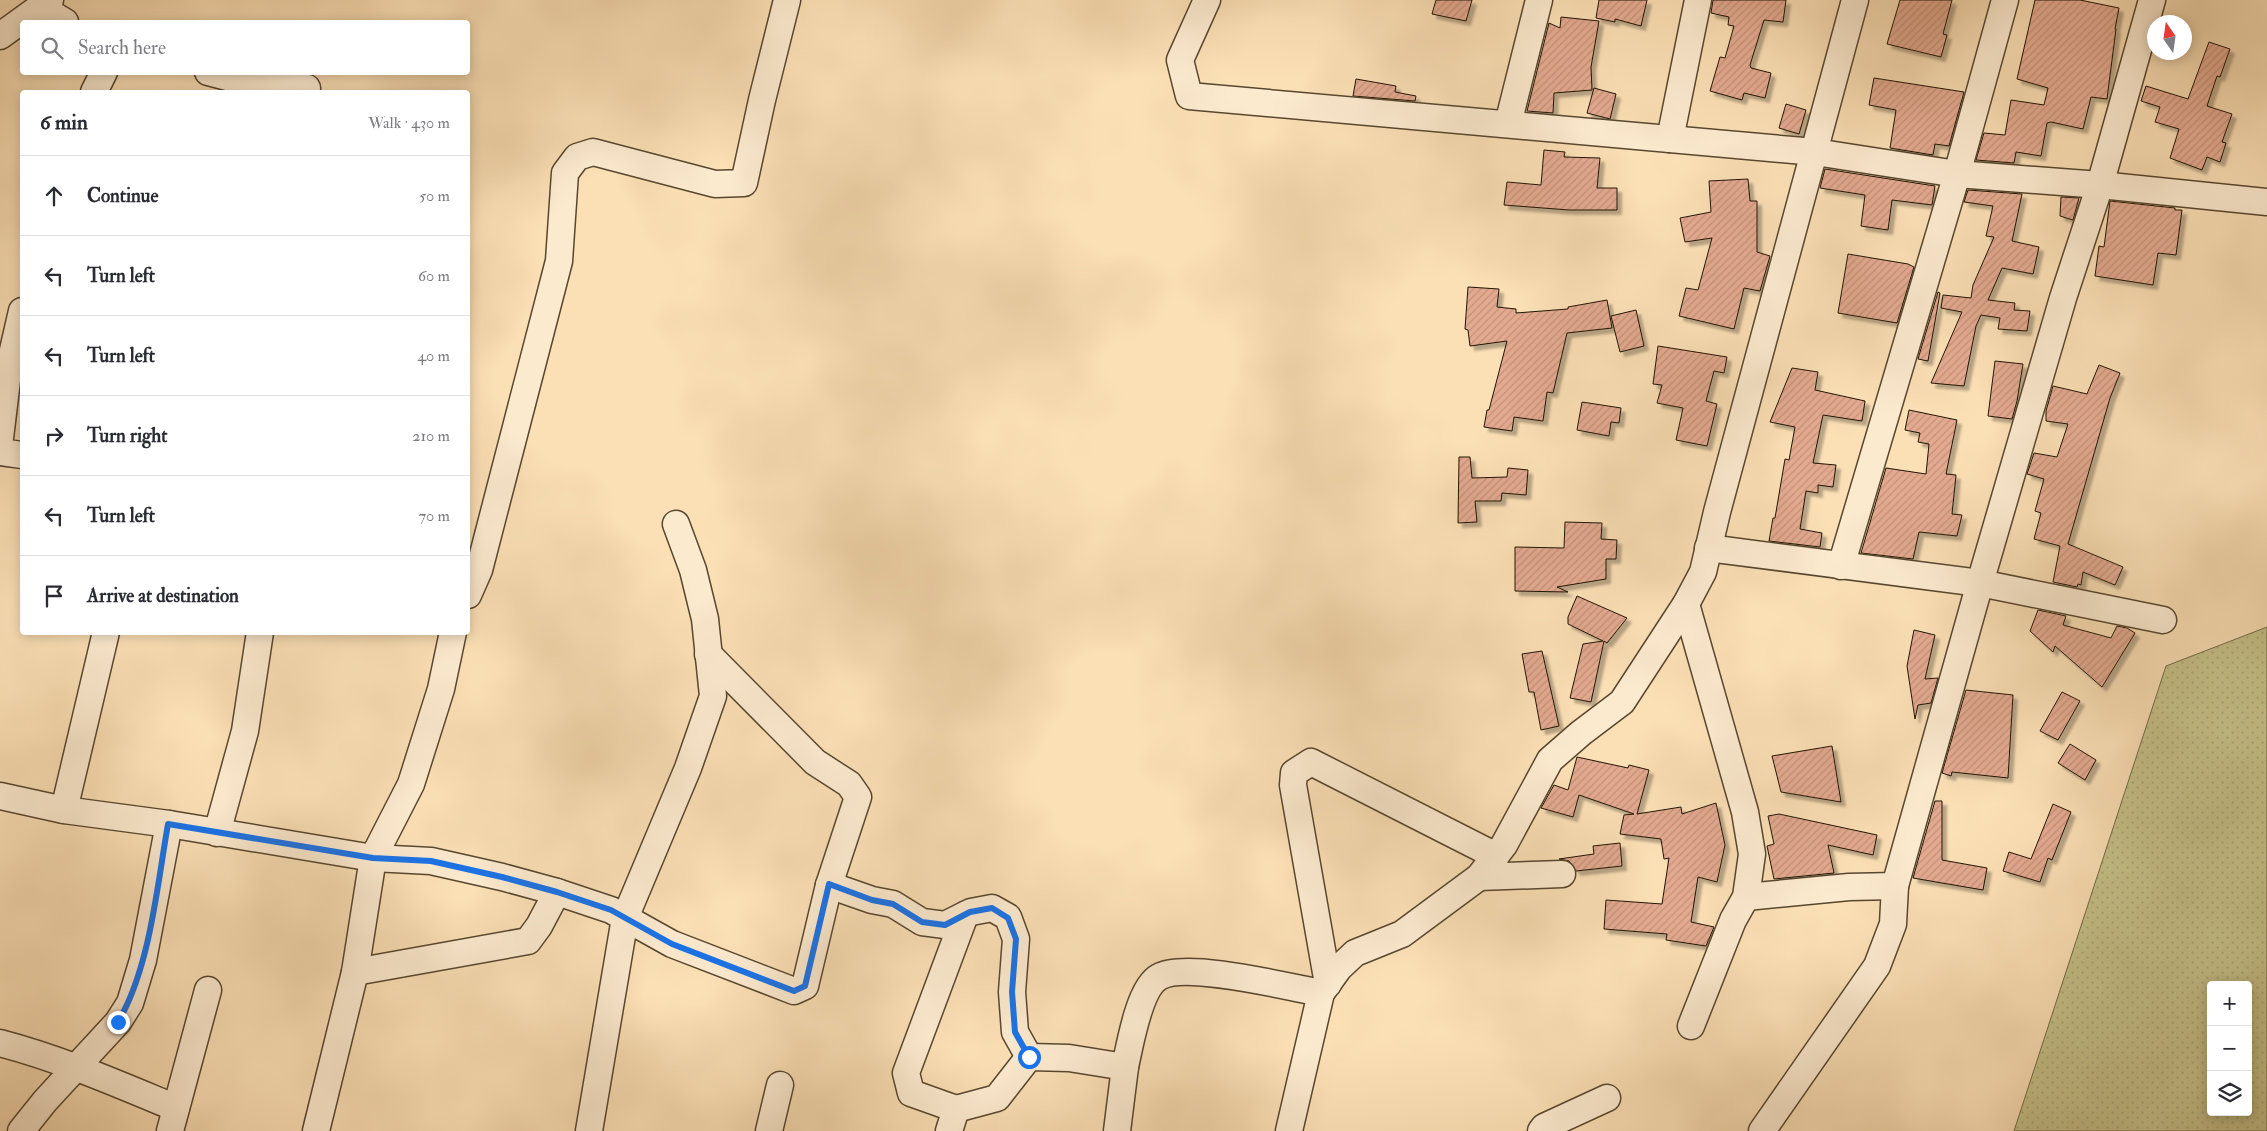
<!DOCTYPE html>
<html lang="en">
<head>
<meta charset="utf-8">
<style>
  body { margin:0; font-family:"IM FELL Double Pica",serif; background:#f7f7f7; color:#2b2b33 }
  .controls { position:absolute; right:15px; bottom:15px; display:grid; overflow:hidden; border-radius:5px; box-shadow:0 2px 12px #0003 }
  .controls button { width:45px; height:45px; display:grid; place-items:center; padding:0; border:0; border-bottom:1px solid #e1e1e2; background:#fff; color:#2b2b33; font:25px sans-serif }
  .compass { position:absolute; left:2147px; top:15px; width:45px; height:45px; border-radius:50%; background:#fff; box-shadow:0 2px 12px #0003; rotate:347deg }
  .stop { position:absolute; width:15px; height:15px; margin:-11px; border:4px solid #1a73e8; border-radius:50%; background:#fff }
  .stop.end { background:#1a73e8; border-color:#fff; box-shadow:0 1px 5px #0008 }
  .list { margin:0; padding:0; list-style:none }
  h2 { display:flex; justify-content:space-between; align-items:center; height:65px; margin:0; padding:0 20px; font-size:21px }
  h2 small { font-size:16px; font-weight:400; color:#7c7c81 }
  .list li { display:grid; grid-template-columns:32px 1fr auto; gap:15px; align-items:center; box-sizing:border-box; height:80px; padding:0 20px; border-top:1px solid #e1e1e2 }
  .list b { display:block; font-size:19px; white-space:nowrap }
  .list em { font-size:16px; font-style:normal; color:#7c7c81 }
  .icon { flex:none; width:28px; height:28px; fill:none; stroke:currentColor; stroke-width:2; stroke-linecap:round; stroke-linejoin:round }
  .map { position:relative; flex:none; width:2267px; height:1131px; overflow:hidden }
  .search { position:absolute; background:#fff; box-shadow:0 2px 12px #0003; left:20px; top:20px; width:450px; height:55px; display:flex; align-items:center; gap:12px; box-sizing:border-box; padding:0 18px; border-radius:5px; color:#7c7c81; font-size:19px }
  .panel { position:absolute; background:#fff; box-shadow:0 2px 12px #0003; left:20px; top:90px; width:450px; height:545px; border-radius:5px }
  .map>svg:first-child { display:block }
</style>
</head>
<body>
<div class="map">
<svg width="2267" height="1131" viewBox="0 0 2267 1131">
  <defs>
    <pattern id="grass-dots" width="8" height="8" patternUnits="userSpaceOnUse" patternTransform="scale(1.25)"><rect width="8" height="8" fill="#c5c089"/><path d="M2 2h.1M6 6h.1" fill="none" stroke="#a9a475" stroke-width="1.8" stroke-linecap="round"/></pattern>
    <pattern id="building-hatch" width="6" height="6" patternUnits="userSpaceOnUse" patternTransform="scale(1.25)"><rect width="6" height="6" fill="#e4aa90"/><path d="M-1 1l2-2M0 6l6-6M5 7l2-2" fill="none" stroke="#c3917b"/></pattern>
    <filter id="shadow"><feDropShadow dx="4.5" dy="4.5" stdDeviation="1" flood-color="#0004"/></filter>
  </defs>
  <rect width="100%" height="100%" fill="#fbdfb5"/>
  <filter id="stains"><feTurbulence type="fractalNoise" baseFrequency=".004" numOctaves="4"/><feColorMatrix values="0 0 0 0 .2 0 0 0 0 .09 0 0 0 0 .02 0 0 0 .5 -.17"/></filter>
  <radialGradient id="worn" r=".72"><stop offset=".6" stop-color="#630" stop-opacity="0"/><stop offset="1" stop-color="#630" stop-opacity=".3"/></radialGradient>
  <path fill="url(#grass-dots)" stroke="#726a46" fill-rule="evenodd" d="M2267,627v504h-253l152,-465zM2211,985h37v127h-37z"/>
  <g fill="url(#building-hatch)" stroke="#201402" filter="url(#shadow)">
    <path d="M1436,0h36l-6,21 -34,-7z"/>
    <path d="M1599,0h48l-6,26 -26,-7v3l-19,-4z"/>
    <path d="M1713,0h73l-3,22 -19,-2 -14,45 1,3 20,5 -6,25 -21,-5 -2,7 -32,-9 10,-34 5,1 9,-32 -6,-1 1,-8 -18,-4z"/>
    <path d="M1900,0h52l-9,34 4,1 -6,22 -54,-13z"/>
    <path d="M2035,0h45l39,8 -4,21h1l-9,70 -16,-2 -8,32 -32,-7 -4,1 -6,33 -25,-4 -2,11 -38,-3 8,-27 21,2 6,-35 33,5 4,-17 -31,-9z"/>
    <path d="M1561,17l38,4 -8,46 1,23 -38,3 -1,20 -26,-2 22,-88 11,5z"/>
    <path d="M2209,42l21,7 -10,28 -3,-1 -10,30 25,8 -10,28 4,1 -6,19 -13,-5 -5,13 -32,-12 9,-29 -24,-7 5,-15 -19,-6 5,-15 42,13z"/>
    <path d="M1874,78l90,14 -15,54 -14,-2 -2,11 -43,-7 6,-38 -27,-5z"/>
    <path d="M1356,79l40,7 -1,6 21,4 -1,5 -62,-5z"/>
    <path d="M1594,88l22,6 -6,25 -23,-6z"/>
    <path d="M1786,104l20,6 -7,24 -20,-6z"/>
    <path d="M1544,150l21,2 -1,5 36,1 -3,30h20v22h-48l-65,-5 3,-23 34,3z"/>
    <path d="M1825,169l110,17 -3,19 -40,-5 -4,30 -27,-4 4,-31 -45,-7z"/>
    <path d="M1748,179l2,22h7v51l13,4 -10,35 -16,-3 -10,41 -55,-13 7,-28 12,2 14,-52 -27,4 -5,-24 31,-6 -2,-31z"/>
    <path d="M1968,190l54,4 -10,47 27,6 -6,27 -31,-6 -14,32 27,3 -1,7 16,1 -3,20 -29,-2 2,-11 -19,-3 -5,11 -12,60 -33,-3 31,-71 -21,-4 2,-13 28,3 2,-13 21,-48 -8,-1 7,-30 -29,-4z"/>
    <path d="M2061,197l18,1 -6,22 -13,-4z"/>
    <path d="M2110,201l65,7v2h7l-6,45 -18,-2 -5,32 -58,-9 4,-30 5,1z"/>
    <path d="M1848,254l60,10 6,3 -17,56 -59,-10z"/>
    <path d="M1468,287l31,2 -2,18 19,2v4l52,-4v-2l39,-7 5,28 -45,5 -14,60 -6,-1 -4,29 -29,-4 -2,14 -28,-4 3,-17h2l18,-69 -37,5 -2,-16 -3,-1z"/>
    <path d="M1938,292l2,1 -12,68 -10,-2z"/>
    <path d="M1636,310l8,36 -24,6 -9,-36z"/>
    <path d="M1658,346l69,11 -3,16 -10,-2 -8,30 11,3 -10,42 -31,-6 7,-32 -26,-5 5,-18 -9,-1z"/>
    <path d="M1995,361l28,3 -6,37 -5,18 -24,-3z"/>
    <path d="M2099,365l21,8 -10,25 -42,146 55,23 -8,18 -32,-13 -2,13 -3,-1 -1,3 -24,-5 7,-36 -26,-7 7,-26 -6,-2 9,-32 -17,-5 7,-21 23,4 11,-33 -22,-3v-10l7,-25 34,8z"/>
    <path d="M1792,368l26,4 -3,18 50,11 -3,20 -39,-6 -10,48 23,2 -3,22 -15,-2v8l-12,-2 -6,38 22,4 -2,14 -51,-6 4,-23h2l10,-59 4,1 6,-33 -25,-5z"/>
    <path d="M1582,402l39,6 -2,15 -8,-1 -2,14 -32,-6z"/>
    <path d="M1909,410l48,10 -11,54 10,1 -4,39 10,1 -5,21 -38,-4 -6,27 -52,-6 25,-85 40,6 3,-30 -11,-2 2,-9 -15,-3z"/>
    <path d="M1459,457h11l2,21 35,-1 1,-9 20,2 -2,25 -24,-2 -1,8h-26l2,21 -19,1z"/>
    <path d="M1565,522l37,1 -1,16 16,1 -1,19h-10v20l-49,8 11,5 -53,-1v-44l49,1z"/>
    <path d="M1577,596l50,22 -20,25 -3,-2 -13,61 -21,-4 13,-54 20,-3 -35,-17v-7z"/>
    <path d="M2038,610l28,6 -3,9 48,13 6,-12 10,2 8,5 -33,54 -47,-41 -2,6 -23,-21z"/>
    <path d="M1914,630l21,5 -10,44 13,-1 -7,25 -13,2 -3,14 -8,-53z"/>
    <path d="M1542,651l17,75 -18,4 -7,-38h-5l-7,-38z"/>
    <path d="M1966,690l47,5 -5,83 -56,-6 -1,4 -9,-3z"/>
    <path d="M2062,692l18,9 -22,39 -18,-9z"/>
    <path d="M2070,744l26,16 -11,20 -27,-17z"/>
    <path d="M1832,746l9,56 -60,-10 -9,-36z"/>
    <path d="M1577,757l51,11 1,-3 20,5 -12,44 44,-7 1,7 34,-11 9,42 -8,37 -19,-5 -7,45 23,5 -8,19 -40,-6 1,-6 -63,-5 2,-29 56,4 7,-46 -5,1 -3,-20 -41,-5 4,-19 10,-1 -55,-19 -6,22 -32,-9 13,-23 14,5z"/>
    <path d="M1935,801h7v59l45,8 -4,22 -70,-12z"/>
    <path d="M2053,804l18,8 -19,48 -4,-2 -8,24 -37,-11 6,-19 22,7z"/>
    <path d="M1779,814l98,21 -4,20 -45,-10 6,28 -60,6 -7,-33 7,-2 -6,-28z"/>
    <path d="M1620,843l2,23 -46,5 -7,-10 -10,-2 35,-5 -1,-8z"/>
  </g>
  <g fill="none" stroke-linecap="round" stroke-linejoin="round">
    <defs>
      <g id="minor">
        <path d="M1207,0l-27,60 9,36 626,56 142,22 143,11 167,17"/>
        <path d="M40,7l25,15"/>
        <path d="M0,36l50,-36"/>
        <path d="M208,72l19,5 80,11"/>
        <path d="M94,92l10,-20"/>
        <path d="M1508,124l31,-124"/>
        <path d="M1670,139l28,-139"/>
        <path d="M0,438l8,-66 14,-61"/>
        <path d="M0,452l22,3"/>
        <path d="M1708,548l272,35 183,37"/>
        <path d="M1841,566l116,-392 48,-174"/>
        <path d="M468,595l11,-25 80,-309 6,-88 12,-16 16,-5 122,32 29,-1 18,-83 25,-100"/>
        <path d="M1686,604l59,208 7,42 -6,43 -13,23 -42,106"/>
        <path d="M0,796l64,14 105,14 204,34 58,3 71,16 55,15 54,18 61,34 122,47 11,-5 24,-101 29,-88 -9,-13 -34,-22 -107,-108"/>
        <path d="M64,810l42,-178"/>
        <path d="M217,833l28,-102 15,-99"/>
        <path d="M1479,877l83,-3"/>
        <path d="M829,885l43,15 21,4 29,18 23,3 26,-13 21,-4 16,9 8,22 -4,53 3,40 14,25"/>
        <path d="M1746,897l103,-10 46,-1"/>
        <path d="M355,972l173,-31 11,-15 18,-34"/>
        <path d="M1328,984l-35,-199 1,-12 17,-11 185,94"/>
        <path d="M0,1043c61,16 118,41 176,65"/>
        <path d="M956,1109l-45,-16 -5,-20 59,-158"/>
        <path d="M21,1131l24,-30 73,-79 12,-19 13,-43 26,-136"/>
        <path d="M170,1131l38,-141"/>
        <path d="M316,1131l39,-159 18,-114 38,-74 30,-95 12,-57"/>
        <path d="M589,1131l36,-213 63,-150 25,-72 -8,-77 -12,-49 -17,-46"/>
        <path d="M769,1131l11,-46"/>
        <path d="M949,1131l7,-22 41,-11 32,-41 40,1 56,9c5,-22 14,-79 34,-90 26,-16 129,10 162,16"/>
        <path d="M1117,1131l8,-64"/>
        <path d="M1289,1131l32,-138 18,-25 16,-15 47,-19 77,-57 25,-32 46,-85 31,-27 41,-31 64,-98 17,-32 14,-60 138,-512"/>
        <path d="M1541,1131l3,-4 63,-29"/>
        <path d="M1762,1131l115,-165 16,-42 2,-38 85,-303 83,-285 37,-113 52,-185"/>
      </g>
    </defs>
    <use href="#minor" stroke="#57472f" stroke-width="29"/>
    <use href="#minor" stroke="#fceacf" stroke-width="26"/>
  </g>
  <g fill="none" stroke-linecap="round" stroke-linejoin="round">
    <path stroke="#1a73e8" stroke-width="6" d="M118,1022c32,-54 39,-136 50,-198l205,34 58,3 71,16 55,15 54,18 61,34 122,47 11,-5 24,-102 43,16 21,4 29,18 23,3 25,-13 22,-4 16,10 8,21 -4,53 3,40 14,25"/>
  </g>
  <rect width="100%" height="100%" filter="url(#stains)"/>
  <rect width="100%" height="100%" fill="url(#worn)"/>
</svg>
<div class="controls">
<button>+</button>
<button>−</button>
<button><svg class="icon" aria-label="layers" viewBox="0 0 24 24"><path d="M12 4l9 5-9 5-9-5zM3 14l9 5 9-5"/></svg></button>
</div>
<svg class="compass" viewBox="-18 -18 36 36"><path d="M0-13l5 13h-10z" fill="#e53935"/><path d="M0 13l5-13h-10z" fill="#7c7c81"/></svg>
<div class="stop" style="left:1029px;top:1057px"></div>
<div class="stop end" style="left:118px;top:1022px"></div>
<div class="search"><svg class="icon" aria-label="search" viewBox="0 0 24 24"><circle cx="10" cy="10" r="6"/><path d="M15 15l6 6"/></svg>Search here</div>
<section class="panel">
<h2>6 min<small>Walk · 430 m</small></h2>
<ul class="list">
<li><svg class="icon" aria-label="ahead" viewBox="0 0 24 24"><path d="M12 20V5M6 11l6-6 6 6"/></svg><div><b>Continue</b></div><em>50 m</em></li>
<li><svg class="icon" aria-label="left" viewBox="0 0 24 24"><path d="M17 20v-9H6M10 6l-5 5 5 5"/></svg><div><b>Turn left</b></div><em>60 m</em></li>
<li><svg class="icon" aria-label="left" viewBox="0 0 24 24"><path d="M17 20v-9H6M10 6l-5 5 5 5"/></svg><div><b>Turn left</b></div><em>40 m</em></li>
<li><svg class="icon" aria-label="right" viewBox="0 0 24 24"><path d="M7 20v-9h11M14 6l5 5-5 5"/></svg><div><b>Turn right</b></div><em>210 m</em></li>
<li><svg class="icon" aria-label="left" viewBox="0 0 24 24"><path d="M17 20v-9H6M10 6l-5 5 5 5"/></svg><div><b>Turn left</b></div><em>70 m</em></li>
<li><svg class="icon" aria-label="arrive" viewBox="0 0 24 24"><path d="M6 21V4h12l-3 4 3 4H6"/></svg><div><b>Arrive at destination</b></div></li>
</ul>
</section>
</div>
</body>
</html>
